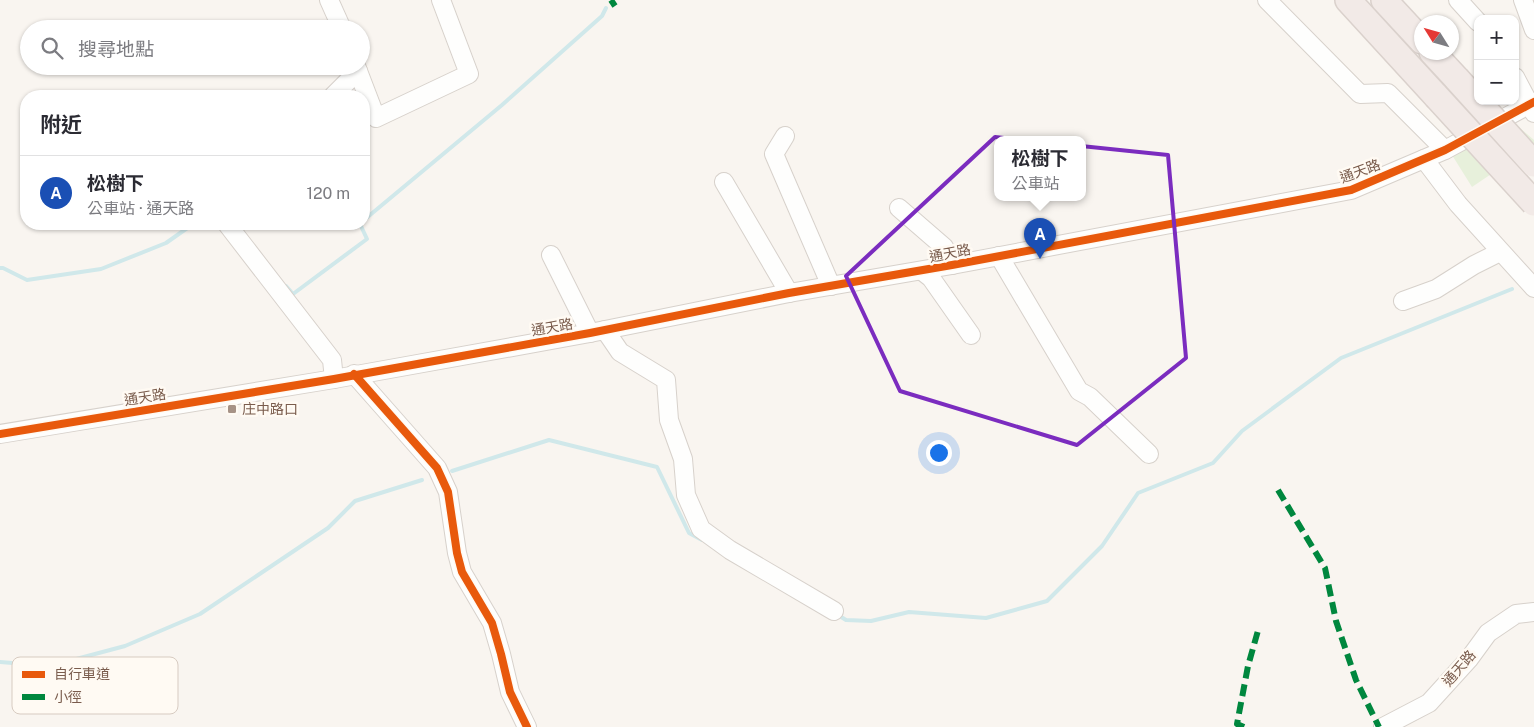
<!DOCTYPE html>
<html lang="zh-TW">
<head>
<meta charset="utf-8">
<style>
  body { margin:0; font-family:"Public Sans","Noto Sans TC",sans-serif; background:#f2f2f3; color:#2b2b33 }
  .controls { position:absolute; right:15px; top:15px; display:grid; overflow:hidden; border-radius:10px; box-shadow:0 1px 4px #0004 }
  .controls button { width:45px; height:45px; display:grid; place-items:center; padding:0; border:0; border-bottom:1px solid #e1e1e2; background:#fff; color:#2b2b33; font:25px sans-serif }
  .compass { position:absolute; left:1414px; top:15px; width:45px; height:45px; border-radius:50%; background:#fff; box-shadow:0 1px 4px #0004; rotate:307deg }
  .you { position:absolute; left:938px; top:452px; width:18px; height:18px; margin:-12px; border:4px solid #fff; border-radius:50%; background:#1a73e8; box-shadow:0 0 0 8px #1a73e833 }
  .badge { display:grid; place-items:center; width:32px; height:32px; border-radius:50%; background:#7c3aed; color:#fff; font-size:16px; font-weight:700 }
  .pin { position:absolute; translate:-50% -41px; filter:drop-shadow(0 1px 2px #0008) }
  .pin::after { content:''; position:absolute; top:26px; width:18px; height:15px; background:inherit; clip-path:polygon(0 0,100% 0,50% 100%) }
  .popup { position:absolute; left:994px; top:136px; width:92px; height:65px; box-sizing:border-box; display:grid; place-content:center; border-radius:10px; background:#fff; filter:drop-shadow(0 1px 4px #0005); font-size:16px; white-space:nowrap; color:#7c7c81 }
  .popup b { font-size:19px; color:#2b2b33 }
  .popup::after { content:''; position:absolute; left:50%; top:100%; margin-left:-10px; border:10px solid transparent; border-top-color:#fff }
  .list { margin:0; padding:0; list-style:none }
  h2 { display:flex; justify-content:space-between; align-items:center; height:65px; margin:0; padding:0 20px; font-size:21px }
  h2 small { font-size:16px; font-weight:400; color:#7c7c81 }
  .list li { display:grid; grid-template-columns:32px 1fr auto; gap:15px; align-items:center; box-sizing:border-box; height:75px; padding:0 20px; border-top:1px solid #e1e1e2 }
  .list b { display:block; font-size:19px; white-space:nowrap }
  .list p { margin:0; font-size:16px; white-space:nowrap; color:#7c7c81 }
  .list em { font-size:16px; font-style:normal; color:#7c7c81 }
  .icon { flex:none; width:28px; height:28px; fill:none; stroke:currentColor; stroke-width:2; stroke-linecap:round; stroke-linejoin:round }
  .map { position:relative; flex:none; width:1534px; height:727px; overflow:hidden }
  .search { position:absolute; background:#fff; box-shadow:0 1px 4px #0004; left:20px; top:20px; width:350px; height:55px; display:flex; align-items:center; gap:12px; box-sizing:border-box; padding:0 18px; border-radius:28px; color:#7c7c81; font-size:19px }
  .panel { position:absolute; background:#fff; box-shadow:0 1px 4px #0004; left:20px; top:90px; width:350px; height:140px; border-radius:20px }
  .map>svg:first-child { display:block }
</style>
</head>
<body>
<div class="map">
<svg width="1534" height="727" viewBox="0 0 1534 727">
  <rect width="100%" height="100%" fill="#f9f5f0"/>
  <path fill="#e7f0db" d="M1513,122l21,18v5l-62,42 -20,-32z"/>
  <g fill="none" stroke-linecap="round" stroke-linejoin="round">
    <g stroke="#d0e8ea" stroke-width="4">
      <path d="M364,220l138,-115 100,-89 4,-8"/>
      <path d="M0,268h3l24,12 74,-11 65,-26 27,-19"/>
      <path d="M286,286l7,8 74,-55 -7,-15"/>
      <path d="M452,471l97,-31 108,27 32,66 13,7"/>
      <path d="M838,615l8,5 25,1 38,-9 77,6 61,-17 55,-55 36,-53 75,-30 29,-32 99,-73 171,-69"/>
      <path d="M0,662l50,4 75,-20 75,-32 128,-86 27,-27 67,-21"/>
    </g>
    <defs>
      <g id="minor">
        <path d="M329,0l13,29"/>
        <path d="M1267,0l93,94 28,-1 57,57"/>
        <path d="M1458,0l20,22"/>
        <path d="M1523,0l11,30"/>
        <path d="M358,71l18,47 93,-44 -28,-74"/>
        <path d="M1515,77l19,36"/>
        <path d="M333,96l25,-25 -2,-5"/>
        <path d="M785,136l-11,18 57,132"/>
        <path d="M1424,159l34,45 76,84"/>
        <path d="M724,182l65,111"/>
        <path d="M899,208l45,39 8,18"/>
        <path d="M227,224l105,136 2,19"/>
        <path d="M551,255l39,78"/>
        <path d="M999,256l80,135 11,6 59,57"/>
        <path d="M922,271l9,7 40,57"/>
        <path d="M1403,301l33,-12 38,-24 26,-13"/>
        <path d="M605,330l15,22 46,28 3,40 14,39 3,36 15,34 29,21 104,61"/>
        <path d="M354,374l83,94 11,24 9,61 5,19 30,51 9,31 9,38 17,35"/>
        <path d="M0,434l334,-55 256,-46 199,-40 163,-28 399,-75 94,-40 89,-48"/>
        <path d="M1383,727l46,-24 40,-44 19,-26 28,-19 18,-2"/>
      </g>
      <g id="highway">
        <path d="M1348,0l88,96"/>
        <path d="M1384,0l38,41"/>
        <path d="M1432,52l25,27"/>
      </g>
    </defs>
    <use href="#minor" stroke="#d7d1cb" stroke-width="20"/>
    <use href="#highway" stroke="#dad1cc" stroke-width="28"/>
    <use href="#minor" stroke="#fefefd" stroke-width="18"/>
    <use href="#highway" stroke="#f2eae7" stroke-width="25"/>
    <defs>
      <g id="highway-bridge">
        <path d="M1457,79l77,85"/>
        <path d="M1436,96l98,107"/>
      </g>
    </defs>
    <use href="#highway-bridge" stroke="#dad1cc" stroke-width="28" stroke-linecap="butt"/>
    <use href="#highway-bridge" stroke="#f2eae7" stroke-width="25"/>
    <g stroke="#00873e" stroke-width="6" stroke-dasharray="12 6" stroke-linecap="butt">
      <path d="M611,0l4,6"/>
      <path d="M1278,490l47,78 11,53 20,59 23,47"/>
      <path d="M1244,727l-7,-3 11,-58 11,-39"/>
    </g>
    <defs>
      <g id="cycleway">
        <path d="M354,374l83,94 11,24 9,61 5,19 30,51 9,31 9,38 17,35"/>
        <path d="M0,434l334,-55 256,-46 199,-40 163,-28 399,-75 94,-40 89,-48"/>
      </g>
    </defs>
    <use href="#cycleway" stroke="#fffaf3" stroke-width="11"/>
    <use href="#cycleway" stroke="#e8590c" stroke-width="8"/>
  </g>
  <path fill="none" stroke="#7b2cbf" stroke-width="4" stroke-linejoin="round" d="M995,137l173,18 18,203 -109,87 -177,-54 -54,-115z"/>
  <rect fill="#a69286" stroke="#fffaf3" stroke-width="2" x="227" y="404" width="10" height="10" rx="2.5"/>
  <g text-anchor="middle" stroke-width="5" stroke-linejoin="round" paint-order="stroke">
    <g font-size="14" fill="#7a5c4d" stroke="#fffaf3">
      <text transform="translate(1360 171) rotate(-20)" y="5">通天路</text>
      <text transform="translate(950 253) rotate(-11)" y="5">通天路</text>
      <text transform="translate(552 327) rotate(-10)" y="5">通天路</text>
      <text transform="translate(145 397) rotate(-9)" y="5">通天路</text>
      <text transform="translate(1459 668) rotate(-49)" y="5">通天路</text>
    </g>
    <g font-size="14" fill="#7a5c4d" stroke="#fffaf3" text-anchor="start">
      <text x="242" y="414">庄中路口</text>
    </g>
  </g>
  <rect x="12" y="657" width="166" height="57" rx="8" fill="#fffaf3" stroke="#d7cbc1" stroke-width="1"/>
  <rect x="22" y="671" width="23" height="7" fill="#e8590c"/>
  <rect x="22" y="694" width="23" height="6" fill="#00873e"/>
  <g font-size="14" fill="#7a5c4d">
    <text x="54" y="679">自行車道</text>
    <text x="54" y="702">小徑</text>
  </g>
</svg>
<div class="controls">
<button>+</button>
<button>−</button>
</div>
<svg class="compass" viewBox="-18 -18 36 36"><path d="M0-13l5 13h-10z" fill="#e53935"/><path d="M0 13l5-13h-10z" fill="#7c7c81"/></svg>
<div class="you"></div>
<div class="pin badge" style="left:1040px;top:259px;background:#1a4fb4">A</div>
<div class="popup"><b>松樹下</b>公車站</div>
<div class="search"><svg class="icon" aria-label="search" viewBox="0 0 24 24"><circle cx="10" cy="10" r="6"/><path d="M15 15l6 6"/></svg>搜尋地點</div>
<section class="panel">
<h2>附近<small></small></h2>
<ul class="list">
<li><span class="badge" style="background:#1a4fb4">A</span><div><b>松樹下</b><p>公車站 · 通天路</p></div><em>120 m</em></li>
</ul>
</section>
</div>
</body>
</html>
